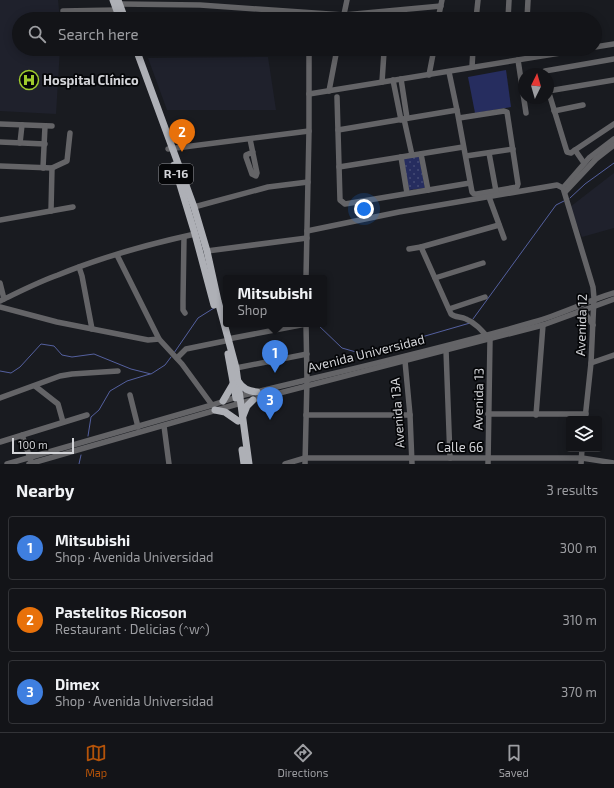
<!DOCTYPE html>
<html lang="en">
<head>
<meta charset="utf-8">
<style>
  body { margin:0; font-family:"Exo 2",sans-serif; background:#202125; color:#f1f3f6 }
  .controls { position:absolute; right:12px; bottom:12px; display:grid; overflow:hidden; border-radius:4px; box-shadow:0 2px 10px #0003 }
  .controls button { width:36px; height:36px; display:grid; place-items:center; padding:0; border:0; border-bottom:1px solid #323337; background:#131418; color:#f1f3f6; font:20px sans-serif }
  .compass { position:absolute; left:518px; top:68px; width:36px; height:36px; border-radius:50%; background:#131418; box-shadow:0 2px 10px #0003; rotate:5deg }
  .scale { position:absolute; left:12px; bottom:10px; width:62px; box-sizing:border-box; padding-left:4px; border:2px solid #d3d4d8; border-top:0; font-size:11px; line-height:14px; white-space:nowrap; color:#d3d4d8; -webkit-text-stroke:3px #050608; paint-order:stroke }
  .you { position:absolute; left:364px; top:209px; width:14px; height:14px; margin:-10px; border:3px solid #fff; border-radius:50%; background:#1a73e8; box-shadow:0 0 0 6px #1a73e833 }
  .badge { display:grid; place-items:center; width:26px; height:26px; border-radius:50%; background:#b45309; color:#fff; font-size:13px; font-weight:700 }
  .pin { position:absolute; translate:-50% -33px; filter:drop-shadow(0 1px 2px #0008) }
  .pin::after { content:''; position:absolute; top:21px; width:14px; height:12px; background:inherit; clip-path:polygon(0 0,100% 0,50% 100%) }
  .popup { position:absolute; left:223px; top:275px; width:104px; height:52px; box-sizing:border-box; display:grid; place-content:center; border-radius:4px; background:#131418; filter:drop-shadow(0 1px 3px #0005); font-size:13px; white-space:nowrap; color:#9d9ea2 }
  .popup b { font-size:15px; color:#f1f3f6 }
  .popup::after { content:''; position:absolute; left:50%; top:100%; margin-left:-8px; border:8px solid transparent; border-top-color:#131418 }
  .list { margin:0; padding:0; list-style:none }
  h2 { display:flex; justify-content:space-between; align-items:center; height:52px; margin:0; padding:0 16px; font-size:17px }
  h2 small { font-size:13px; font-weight:400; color:#9d9ea2 }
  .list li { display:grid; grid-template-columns:26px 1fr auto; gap:12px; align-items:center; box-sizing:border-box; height:64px; margin:0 8px 8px; padding:0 8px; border:1px solid #323337; border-radius:4px }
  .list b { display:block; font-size:15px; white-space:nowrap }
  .list p { margin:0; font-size:13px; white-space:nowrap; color:#9d9ea2 }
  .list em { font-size:13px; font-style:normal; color:#9d9ea2 }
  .icon { flex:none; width:22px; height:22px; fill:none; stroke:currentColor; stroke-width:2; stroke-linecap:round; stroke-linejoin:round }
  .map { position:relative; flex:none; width:614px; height:464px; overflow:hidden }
  .search { position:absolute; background:#131418; box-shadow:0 2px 10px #0003; left:12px; right:12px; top:12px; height:44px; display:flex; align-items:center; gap:10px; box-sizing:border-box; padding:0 14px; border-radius:22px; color:#9d9ea2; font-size:15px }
  .sheet { height:268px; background:#131418 }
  nav { display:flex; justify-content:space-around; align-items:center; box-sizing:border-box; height:56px; border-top:1px solid #323337; background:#131418; font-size:11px; color:#9d9ea2 }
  nav a { display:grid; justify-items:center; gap:2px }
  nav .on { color:#b45309 }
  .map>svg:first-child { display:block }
</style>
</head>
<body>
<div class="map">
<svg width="614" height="464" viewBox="0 0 614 464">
  <defs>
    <pattern id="park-dots" width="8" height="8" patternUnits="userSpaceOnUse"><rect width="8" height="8" fill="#262d5f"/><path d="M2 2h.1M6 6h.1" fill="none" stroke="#454b75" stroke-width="1.8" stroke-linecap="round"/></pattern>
  </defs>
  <rect width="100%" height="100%" fill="#191b20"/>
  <g fill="#1f212c">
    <path d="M0,0h58l2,19h-41v30h41l-4,65 -56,-3z"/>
    <path d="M268,57l8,53h-109l-19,-52z"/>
    <path d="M614,173v55l-32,9 -12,-30z"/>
  </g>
  <path fill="url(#park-dots)" d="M419,156l6,32 -16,2 -6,-31z"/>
  <path fill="#262d5f" d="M506,70l5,37 -36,6 -7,-36z"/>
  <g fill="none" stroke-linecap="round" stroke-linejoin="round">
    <g stroke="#54609f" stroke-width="1">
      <path d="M570,198l15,-14 29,-21"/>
      <path d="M223,305l3,-1"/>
      <path d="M473,319l83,-114 8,-4"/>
      <path d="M317,324l25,24 21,6 107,-31"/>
      <path d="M174,353l24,-35 16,-10"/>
      <path d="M0,371l11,2 9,-6 21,-23 13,2 8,9 10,2 22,-3 37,15 20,5 14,-9 6,-8"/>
      <path d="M88,436l3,-19 8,-7 11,-19 17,-10 23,-7"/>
      <path d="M79,464l2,-9"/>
    </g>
    <g stroke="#646467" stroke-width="5.5">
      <path d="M120,4l80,1 144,10 97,-9"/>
      <path d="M63,11l53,-1"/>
      <path d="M343,19l4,-19"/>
      <path d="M438,19l4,-19"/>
      <path d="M476,19l2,-19"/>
      <path d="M508,19l1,-19"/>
      <path d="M527,19l1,-19"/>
      <path d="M595,47l19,-3"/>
      <path d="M518,60l8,53"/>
      <path d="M472,67l1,-18"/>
      <path d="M449,72l8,38"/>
      <path d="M544,74l1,-3 69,-12"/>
      <path d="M429,75l5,-26"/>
      <path d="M401,79l6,39"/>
      <path d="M393,80l8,40"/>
      <path d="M382,82l2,-30"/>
      <path d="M548,90l19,62 4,1 4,-3 39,-26"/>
      <path d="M329,91l8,-42"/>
      <path d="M548,91l66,-11"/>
      <path d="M309,94l276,-45"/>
      <path d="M337,97l3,103 5,4 125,-21"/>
      <path d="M554,111l29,-6"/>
      <path d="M404,119l8,36"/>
      <path d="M0,124l52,2"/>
      <path d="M338,130l119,-20 15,82 2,2h3l40,-7 1,-3 -11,-72 -3,-1 -45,7"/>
      <path d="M250,139l7,34 -1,3 -4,-2 -6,-17v-2l7,-3"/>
      <path d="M0,142l45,2"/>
      <path d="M20,143l2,-18"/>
      <path d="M168,149l141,-18"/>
      <path d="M575,150l9,13"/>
      <path d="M489,153l7,38"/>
      <path d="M421,154l7,36"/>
      <path d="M466,156l47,-7"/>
      <path d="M401,157l6,36"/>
      <path d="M0,166l52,2 15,-7 3,-28"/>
      <path d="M339,167l124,-20"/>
      <path d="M43,168l2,-42"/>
      <path d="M563,188l30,99 1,11 -3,65 -6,56"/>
      <path d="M563,188l26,-30 25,-19"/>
      <path d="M565,192l31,-33 18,-14"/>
      <path d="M489,197l15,41"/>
      <path d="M194,207l74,-20 40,-5"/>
      <path d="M51,211l1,-43"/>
      <path d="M0,220l73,-13"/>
      <path d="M307,231l92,-19 158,-27 6,3"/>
      <path d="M184,237l-1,64v9l2,3"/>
      <path d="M409,249l12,-2"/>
      <path d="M207,251l100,-13"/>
      <path d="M117,255l42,84 23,25 30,41"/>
      <path d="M79,267l3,9 10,53"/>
      <path d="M306,278l3,-147v-82"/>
      <path d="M435,278l48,-15"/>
      <path d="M0,283l4,16"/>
      <path d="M0,301c19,-9 38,-19 58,-26 44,-18 91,-31 137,-41"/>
      <path d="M0,307l57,15 91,18 11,-1"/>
      <path d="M449,309l36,-12"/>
      <path d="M578,312l7,1 8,12"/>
      <path d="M228,339l78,-15"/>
      <path d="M446,350l4,108"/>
      <path d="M177,358l9,-9 39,-8"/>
      <path d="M405,361l5,54 2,49"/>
      <path d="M591,363l23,-8"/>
      <path d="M236,368l71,-14"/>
      <path d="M35,386l23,18 5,18"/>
      <path d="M130,395l8,32"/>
      <path d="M0,398l60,-22 12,-2 46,-3"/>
      <path d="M488,414h98"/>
      <path d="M306,415h104"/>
      <path d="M536,415l7,-90"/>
      <path d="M164,426l5,38"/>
      <path d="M22,435l9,26"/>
      <path d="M0,442l87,-27"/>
      <path d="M7,464l205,-59 28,-9c98,-24 197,-46 294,-74 28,-8 53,-21 80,-29"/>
      <path d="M29,464l212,-61 302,-78 71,-26"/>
      <path d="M285,464l20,-6h277l32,5"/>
      <path d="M305,464l2,-85 -1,-55"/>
      <path d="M488,464l2,-124c-7,-8 -14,-17 -24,-21 -5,-3 -11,-1 -15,-5l-30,-67 78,-22"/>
      <path d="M581,464l1,-15"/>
    </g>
    <g stroke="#aeb0b6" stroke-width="7">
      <path d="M113,0l7,19"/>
      <path d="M118,0l7,19"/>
      <path d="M136,49l58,158 13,44 11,50 18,67 13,96"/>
      <path d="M174,165l21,69 19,71"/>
      <path d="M228,354l8,44"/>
      <path d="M238,381c5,8 10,10 19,11"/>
      <path d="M223,401l10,-17"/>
      <path d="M215,410l10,2 13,9"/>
      <path d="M243,416l4,-10 6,-6"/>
      <path d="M242,450l2,14"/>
    </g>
  </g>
  <defs>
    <symbol id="hospital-ring" viewBox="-11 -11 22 22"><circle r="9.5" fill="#050608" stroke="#9fca2d" stroke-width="1.5"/><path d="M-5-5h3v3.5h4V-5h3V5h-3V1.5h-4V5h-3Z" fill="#9fca2d"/></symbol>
  </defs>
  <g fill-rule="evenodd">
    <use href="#hospital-ring" x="18" y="69" width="22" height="22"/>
  </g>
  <g text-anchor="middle" stroke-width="3.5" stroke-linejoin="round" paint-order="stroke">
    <rect fill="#050608" stroke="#95969a" stroke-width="1" x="159" y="164" width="34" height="20" rx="3"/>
    <g font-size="12" font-weight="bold" fill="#d3d4d8">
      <text x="176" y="178">R-16</text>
    </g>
    <g font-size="13" font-weight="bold" fill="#d3d4d8" stroke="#050608" text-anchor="start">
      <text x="43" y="85">Hospital Clínico</text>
    </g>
    <g font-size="13" fill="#d3d4d8" stroke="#050608">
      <text transform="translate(581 325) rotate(-88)" y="5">Avenida 12</text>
      <text transform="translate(366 353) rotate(-14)" y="5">Avenida Universidad</text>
      <text transform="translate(478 399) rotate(-89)" y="5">Avenida 13</text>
      <text transform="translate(397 413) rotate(-94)" y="5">Avenida 13A</text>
      <text x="460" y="452">Calle 66</text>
    </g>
  </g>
</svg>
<div class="controls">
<button><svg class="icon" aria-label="layers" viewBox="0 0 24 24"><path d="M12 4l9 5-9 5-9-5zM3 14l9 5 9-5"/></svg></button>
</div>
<svg class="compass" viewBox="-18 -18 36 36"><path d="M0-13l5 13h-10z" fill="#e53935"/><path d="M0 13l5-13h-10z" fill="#9d9ea2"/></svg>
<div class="scale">100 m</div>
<div class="you"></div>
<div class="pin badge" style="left:275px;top:373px;background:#3f7fe0">1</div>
<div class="popup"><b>Mitsubishi</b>Shop</div>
<div class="pin badge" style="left:182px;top:152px;background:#e8710a">2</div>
<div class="pin badge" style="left:270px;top:420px;background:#3f7fe0">3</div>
<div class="search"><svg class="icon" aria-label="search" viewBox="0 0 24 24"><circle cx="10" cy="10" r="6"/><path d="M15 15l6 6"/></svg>Search here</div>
</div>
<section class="sheet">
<h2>Nearby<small>3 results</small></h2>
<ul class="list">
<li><span class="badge" style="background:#3f7fe0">1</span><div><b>Mitsubishi</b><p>Shop · Avenida Universidad</p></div><em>300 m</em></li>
<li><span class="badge" style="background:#e8710a">2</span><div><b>Pastelitos Ricoson</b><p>Restaurant · Delicias (^w^)</p></div><em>310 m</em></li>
<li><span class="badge" style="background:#3f7fe0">3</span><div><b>Dimex</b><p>Shop · Avenida Universidad</p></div><em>370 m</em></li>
</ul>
</section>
<nav>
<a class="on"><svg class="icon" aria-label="map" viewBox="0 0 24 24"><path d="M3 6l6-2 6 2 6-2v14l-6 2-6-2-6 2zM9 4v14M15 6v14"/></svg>Map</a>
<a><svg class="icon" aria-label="directions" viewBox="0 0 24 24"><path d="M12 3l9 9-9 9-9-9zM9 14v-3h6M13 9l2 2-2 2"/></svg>Directions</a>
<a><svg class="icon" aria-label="saved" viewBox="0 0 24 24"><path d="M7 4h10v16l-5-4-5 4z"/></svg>Saved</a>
</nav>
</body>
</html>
